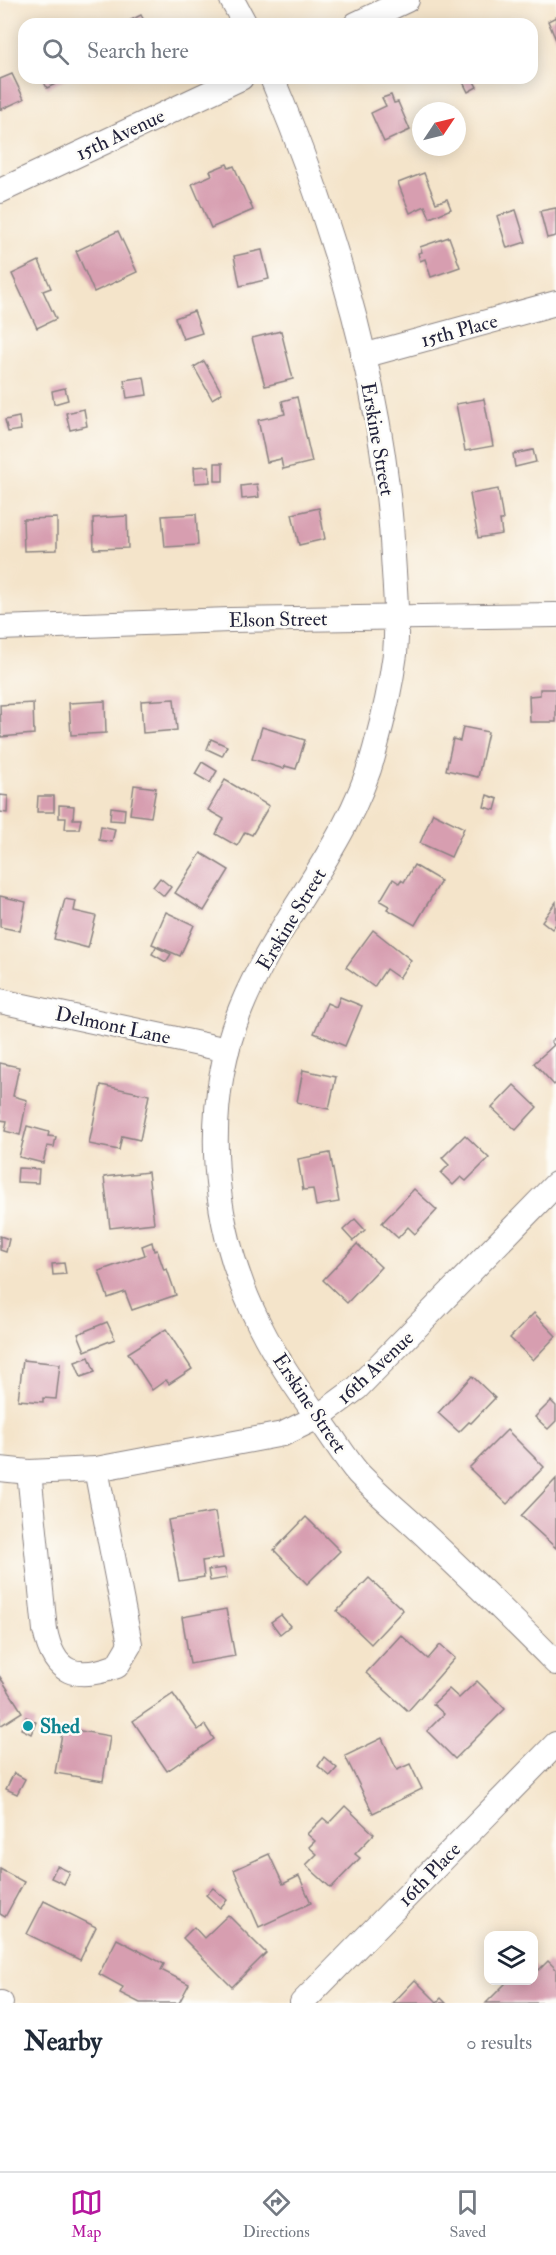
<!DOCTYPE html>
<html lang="en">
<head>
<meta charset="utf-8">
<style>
  body { margin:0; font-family:"IM FELL Double Pica",serif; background:#f2f2f3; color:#1f2937 }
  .controls { position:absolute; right:18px; bottom:18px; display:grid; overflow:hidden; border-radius:12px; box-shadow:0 3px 15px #0003 }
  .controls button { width:54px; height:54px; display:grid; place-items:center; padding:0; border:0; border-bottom:2px solid #e0e1e3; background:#fff; color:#1f2937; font:30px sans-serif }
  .compass { position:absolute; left:412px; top:102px; width:54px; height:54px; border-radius:50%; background:#fff; box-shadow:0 3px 15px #0003; rotate:55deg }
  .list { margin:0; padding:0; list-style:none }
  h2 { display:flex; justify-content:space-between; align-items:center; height:78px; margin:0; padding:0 24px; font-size:26px }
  h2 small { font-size:20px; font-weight:400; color:#747a83 }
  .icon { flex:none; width:33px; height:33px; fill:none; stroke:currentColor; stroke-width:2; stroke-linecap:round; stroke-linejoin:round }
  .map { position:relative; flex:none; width:556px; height:2003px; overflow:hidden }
  .search { position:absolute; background:#fff; box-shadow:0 3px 15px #0003; left:18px; right:18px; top:18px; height:66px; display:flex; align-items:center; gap:15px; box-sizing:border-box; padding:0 21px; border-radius:18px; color:#747a83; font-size:22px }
  .sheet { height:168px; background:#fff }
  nav { display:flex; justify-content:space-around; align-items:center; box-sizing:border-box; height:84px; border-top:2px solid #e0e1e3; background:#fff; font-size:16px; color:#747a83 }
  nav a { display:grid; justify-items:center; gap:3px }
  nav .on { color:#b5179e }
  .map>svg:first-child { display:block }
</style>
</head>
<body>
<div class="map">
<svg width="556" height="2003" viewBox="0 0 556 2003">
  <rect width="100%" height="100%" fill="#fdfcf7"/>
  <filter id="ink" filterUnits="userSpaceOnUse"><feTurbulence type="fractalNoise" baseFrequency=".0167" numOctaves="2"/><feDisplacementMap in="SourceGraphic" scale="12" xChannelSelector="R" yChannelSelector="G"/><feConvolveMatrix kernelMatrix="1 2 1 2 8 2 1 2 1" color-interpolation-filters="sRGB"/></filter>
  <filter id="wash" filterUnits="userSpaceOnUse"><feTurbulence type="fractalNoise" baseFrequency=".008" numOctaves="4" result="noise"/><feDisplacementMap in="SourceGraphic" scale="24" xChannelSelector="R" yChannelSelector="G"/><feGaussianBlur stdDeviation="1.35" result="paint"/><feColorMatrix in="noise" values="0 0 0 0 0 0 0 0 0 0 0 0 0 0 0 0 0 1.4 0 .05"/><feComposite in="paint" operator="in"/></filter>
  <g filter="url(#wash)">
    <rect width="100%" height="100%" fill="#f4e4ca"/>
    <g id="blocks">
      <g fill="#d79eb0">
        <path d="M141,15l5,9h-23z"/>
        <path d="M556,17v23l-8,-19z"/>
        <path d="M12,74l12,25 -24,11v-31z"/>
        <path d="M42,78h26l-21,10z"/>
        <path d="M467,78h5l5,9 -9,5 -6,-12z"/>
        <path d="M391,95l3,8 4,-1 12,28 -26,12 -13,-29 15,-7 -4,-8z"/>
        <path d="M227,164l2,4 5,-2 19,44 -42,18 -19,-44 20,-9 -2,-4z"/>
        <path d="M424,173l12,30 11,-4 4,10 -21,9 -5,-12 -15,7 -12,-30z"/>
        <path d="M556,208v28l-9,2 -7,-27z"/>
        <path d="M516,210l10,32 -19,6 -10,-32z"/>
        <path d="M118,231l19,41 -43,20 -18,-41z"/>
        <path d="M449,237l11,30 -29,10 -6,-18 -5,2 -2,-8 4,-1 -2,-5z"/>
        <path d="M262,250l7,29 -29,7 -6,-30z"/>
        <path d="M39,261l12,27 -8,3 13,28 -19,9 -25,-54z"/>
        <path d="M194,311l8,22 -19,6 -8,-21z"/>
        <path d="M281,331l12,48 -28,7 -13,-48z"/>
        <path d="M204,361l18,32 -10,6 -18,-32z"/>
        <path d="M144,377l3,18 -20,3 -3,-18z"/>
        <path d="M65,388l3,12 -14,4 -2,-13z"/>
        <path d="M297,397l15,65 -29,7 -2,-10 -14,3 -9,-42 27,-6 -3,-13z"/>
        <path d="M484,399l9,47 -28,5 -9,-47z"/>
        <path d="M84,409l3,17 -17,4 -4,-17z"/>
        <path d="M19,417l2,13 -13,2 -3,-12z"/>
        <path d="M533,450l3,12 -21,5 -2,-13z"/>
        <rect x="215" y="463" width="8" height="18"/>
        <path d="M209,466l1,16 -15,1 -1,-16z"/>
        <path d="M257,484l2,13 -17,2 -1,-13z"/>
        <path d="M498,489l5,31h-3l2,14 -24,4 -8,-44z"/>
        <path d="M319,508l6,31 -26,6 -7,-31z"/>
        <path d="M196,514l2,31 -33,2 -3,-31z"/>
        <path d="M127,516l1,32 -34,1 -1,-31z"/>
        <path d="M57,518v32l-33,1 -1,-32z"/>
        <path d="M540,689h16v33h-26l-1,-26 11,-1z"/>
        <path d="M174,699l3,31 -34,3 -2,-32z"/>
        <path d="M105,701l1,32 -35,2 -2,-32z"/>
        <path d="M33,703l1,31 -33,3 -1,-32z"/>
        <path d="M262,727l43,13 -9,29 -11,-3 -1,3 -32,-10z"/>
        <path d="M463,727l25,5 -10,45 -32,-7 7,-31 7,2z"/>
        <path d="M211,739l16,7 -5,10 -15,-7z"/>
        <path d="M202,762l15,9 -7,12 -15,-9z"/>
        <path d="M225,780l44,26 -17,29 -7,-3 -8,14 -21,-12 8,-15 -16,-9z"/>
        <path d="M134,785l22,3 -5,29 -21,-3z"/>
        <path d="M0,795l8,1 -1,17 -7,-1z"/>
        <path d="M487,795l11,4 -3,11 -11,-3z"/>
        <path d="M38,796h16v16h-17z"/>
        <path d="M59,805l15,1 -1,13h8l-2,10h-14l1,-11h-7z"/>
        <path d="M111,807l14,2 -1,12 -14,-1z"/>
        <path d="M433,813l31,15 -13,29 -31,-14z"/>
        <path d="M101,826l14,3 -3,13 -13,-2z"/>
        <path d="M201,853l28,17 -25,41 -29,-18z"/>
        <path d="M414,865l27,16 -26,44 -28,-16 2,-3 -9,-5 13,-22 6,4 2,-3 3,2z"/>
        <path d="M160,878l11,9 -7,9 -11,-9z"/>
        <path d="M0,896l26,6 -6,29 -20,-4z"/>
        <path d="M65,899l11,2 -2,10 22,5 -8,32 -34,-9z"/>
        <path d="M556,902v22l-4,5 -10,-8z"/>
        <path d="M166,912l28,13 -14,31 -28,-12z"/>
        <path d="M373,930l38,30 -12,18 -13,-9 -12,18 -28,-20z"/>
        <path d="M156,947l15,7 -5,8 -14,-8z"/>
        <path d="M340,997l22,9 -17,40 -31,-13 13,-30 9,4z"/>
        <path d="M556,1037v46l-2,2 -20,-22 20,-18 -3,-3z"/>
        <path d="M0,1063l19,4 -6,29 14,4 -7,35 -15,-4 2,-10 -7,-1z"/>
        <path d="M303,1070l33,7 -7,32 -32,-7z"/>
        <path d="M101,1085l48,10 -9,45 -18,-4 -3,14 -30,-6z"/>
        <path d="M514,1085l23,22 -21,23 -24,-22z"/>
        <path d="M27,1126l22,6 -1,4 8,1 -2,10 -7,-1 -4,17 -24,-6z"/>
        <path d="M465,1135l24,23 -23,23 -5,-4 -8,8 -12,-12 8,-8 -7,-7z"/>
        <path d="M330,1153l9,49 -23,4 -3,-17 -10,1 -5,-31z"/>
        <path d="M18,1168l21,1 -1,14 -21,-1z"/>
        <path d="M148,1172l6,51 -44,5 -6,-51z"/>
        <path d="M414,1189l23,21 -22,24 -7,-7 -10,11 -16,-15z"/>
        <path d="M355,1219l10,11 -12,11 -10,-11z"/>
        <path d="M0,1236l9,3 -3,13 -6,-2z"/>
        <path d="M152,1242l2,9 3,-1 7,20 3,-1 9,26 -44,15 -7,-18 -17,6 -9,-27 46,-16 -3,-9z"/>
        <path d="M357,1244l24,23 -34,36 -24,-23z"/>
        <path d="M64,1263l2,11 -13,1 -1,-11z"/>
        <path d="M534,1313l22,23 -23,24 -23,-22z"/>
        <path d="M107,1322l8,17 -30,12 -7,-17z"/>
        <path d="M166,1329l26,40 -23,15 -3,-4 -14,10 -24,-37z"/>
        <path d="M89,1357l6,15 -14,5 -6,-15z"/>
        <path d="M23,1360l37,4 -4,35 -13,-1v4l-25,-2z"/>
        <path d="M472,1376l23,22 -24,25 -2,-1 -10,10 -21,-19z"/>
        <path d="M551,1401l5,5v15l-8,8 -13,-12z"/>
        <path d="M507,1430l37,37 -37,37 -38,-36z"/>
        <path d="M556,1479v69l-35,-32z"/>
        <path d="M215,1512l8,46 -21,3 2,16 -25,4 -11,-61z"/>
        <path d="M306,1517l34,34 -33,33 -33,-34z"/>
        <path d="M225,1568l2,10 -17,3 -2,-11z"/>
        <path d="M369,1578l34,32 -32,34 -34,-33z"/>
        <path d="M226,1609l9,47 -45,8 -8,-47z"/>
        <path d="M281,1615l9,11 -10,8 -9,-12z"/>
        <path d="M401,1635l27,24 12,-14 15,13 -47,53 -42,-38z"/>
        <path d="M0,1677l22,35 -22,14z"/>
        <path d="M477,1681l28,28 -50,50 -28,-28 17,-17 -11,-10 16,-15 10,9z"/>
        <path d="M173,1694l25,36 7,-5 9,14 -47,32 -34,-50z"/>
        <path d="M26,1717l10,5 -5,12 -10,-5z"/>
        <path d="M63,1728l47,8 -7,45 -48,-8z"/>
        <path d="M382,1738l15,32 13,-6 12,25 -49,24 -28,-57z"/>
        <path d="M324,1757l13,11 -7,8 -12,-10z"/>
        <path d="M14,1773l11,6 -8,15 -11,-5z"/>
        <path d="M345,1806l29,28 -19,20 5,4 -29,30 -25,-23 11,-11 -8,-7 6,-6 -8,-7 16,-16 6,5z"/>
        <path d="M269,1854l14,30 16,-8 12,27 -52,24 -25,-57z"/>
        <path d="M57,1866l13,6 -6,12 -13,-6z"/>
        <path d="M0,1869l24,13 -19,35 -5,-3z"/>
        <path d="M213,1888l14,12 -7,8 -14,-13z"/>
        <path d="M44,1901l52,26 -16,33 -53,-26z"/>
        <path d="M228,1915l38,38 -34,34 -49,-49 11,-11 10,11z"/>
        <path d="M117,1939l47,25 -3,6 28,14 -10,19h-39l-20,-10 3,-6 -24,-13z"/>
        <path d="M548,1961l8,8v34h-70l23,-23h25v-16l5,6z"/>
        <path d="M415,1980l22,22 4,-4 5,5h-53z"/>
      </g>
    </g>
  </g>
  <g filter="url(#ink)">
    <use href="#blocks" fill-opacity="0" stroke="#8b8382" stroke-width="1.5"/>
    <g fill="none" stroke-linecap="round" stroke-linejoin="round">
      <defs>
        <g id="street">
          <path d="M232,0l13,24"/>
          <path d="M356,24l51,-24"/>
          <path d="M272,78c63,150 113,315 121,478 2,33 5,65 2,98 -4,30 -12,66 -20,95 -25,96 -97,168 -134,259 -41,101 -30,221 19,318 17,34 39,66 62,97 12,16 23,35 36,50 22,23 48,44 71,66 43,41 86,82 127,124"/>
          <path d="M0,191l241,-113"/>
          <path d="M363,356l193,-53"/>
          <path d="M0,628l230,-8 326,-5"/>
          <path d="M0,1001l227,49"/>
          <path d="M0,1469l29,3 67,-3 187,-35 35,-17 39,-29 199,-204"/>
          <path d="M29,1472l16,158c9,45 31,51 72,36l13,-22 -34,-175"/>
          <path d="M0,2003h1"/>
          <path d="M302,2003l254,-259"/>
        </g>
      </defs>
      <use href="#street" stroke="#8b8382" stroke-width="26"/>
      <use href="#street" stroke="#fff" stroke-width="24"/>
    </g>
  </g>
  <circle fill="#0f9aa8" stroke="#fdfcf7" stroke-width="2" cx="28" cy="1726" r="6"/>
  <g text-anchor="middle" stroke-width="5" stroke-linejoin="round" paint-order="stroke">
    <g font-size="20" fill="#22223b" stroke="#fdfcf7">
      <text transform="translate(120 134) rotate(-25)" y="7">15th Avenue</text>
      <text transform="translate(459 330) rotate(-15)" y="7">15th Place</text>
      <text transform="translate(378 439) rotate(80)" y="7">Erskine Street</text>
      <text transform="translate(278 619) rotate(-1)" y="7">Elson Street</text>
      <text transform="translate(291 919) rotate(-59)" y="7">Erskine Street</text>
      <text transform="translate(113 1025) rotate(12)" y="7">Delmont Lane</text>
      <text transform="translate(375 1367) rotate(-43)" y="7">16th Avenue</text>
      <text transform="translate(310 1403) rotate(56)" y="7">Erskine Street</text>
      <text transform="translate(429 1874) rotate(-46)" y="7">16th Place</text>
    </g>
    <g font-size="20" font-weight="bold" fill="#0d838f" stroke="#fdfcf7" text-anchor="start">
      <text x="40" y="1733">Shed</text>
    </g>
  </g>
</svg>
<div class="controls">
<button><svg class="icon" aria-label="layers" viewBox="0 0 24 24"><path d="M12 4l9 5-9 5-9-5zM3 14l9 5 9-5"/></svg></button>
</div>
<svg class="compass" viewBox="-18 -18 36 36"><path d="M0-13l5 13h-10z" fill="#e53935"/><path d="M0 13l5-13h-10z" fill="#747a83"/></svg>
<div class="search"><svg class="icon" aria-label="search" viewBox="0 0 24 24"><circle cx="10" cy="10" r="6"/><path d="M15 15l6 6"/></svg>Search here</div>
</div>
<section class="sheet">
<h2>Nearby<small>0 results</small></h2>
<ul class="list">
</ul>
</section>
<nav>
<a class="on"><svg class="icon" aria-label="map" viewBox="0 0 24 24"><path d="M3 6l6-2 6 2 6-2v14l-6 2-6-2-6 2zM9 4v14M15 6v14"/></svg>Map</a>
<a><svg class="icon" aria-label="directions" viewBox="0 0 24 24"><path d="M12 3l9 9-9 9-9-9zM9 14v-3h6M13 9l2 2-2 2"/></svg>Directions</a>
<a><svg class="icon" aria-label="saved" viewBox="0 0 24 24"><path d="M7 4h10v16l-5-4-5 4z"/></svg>Saved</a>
</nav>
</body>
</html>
